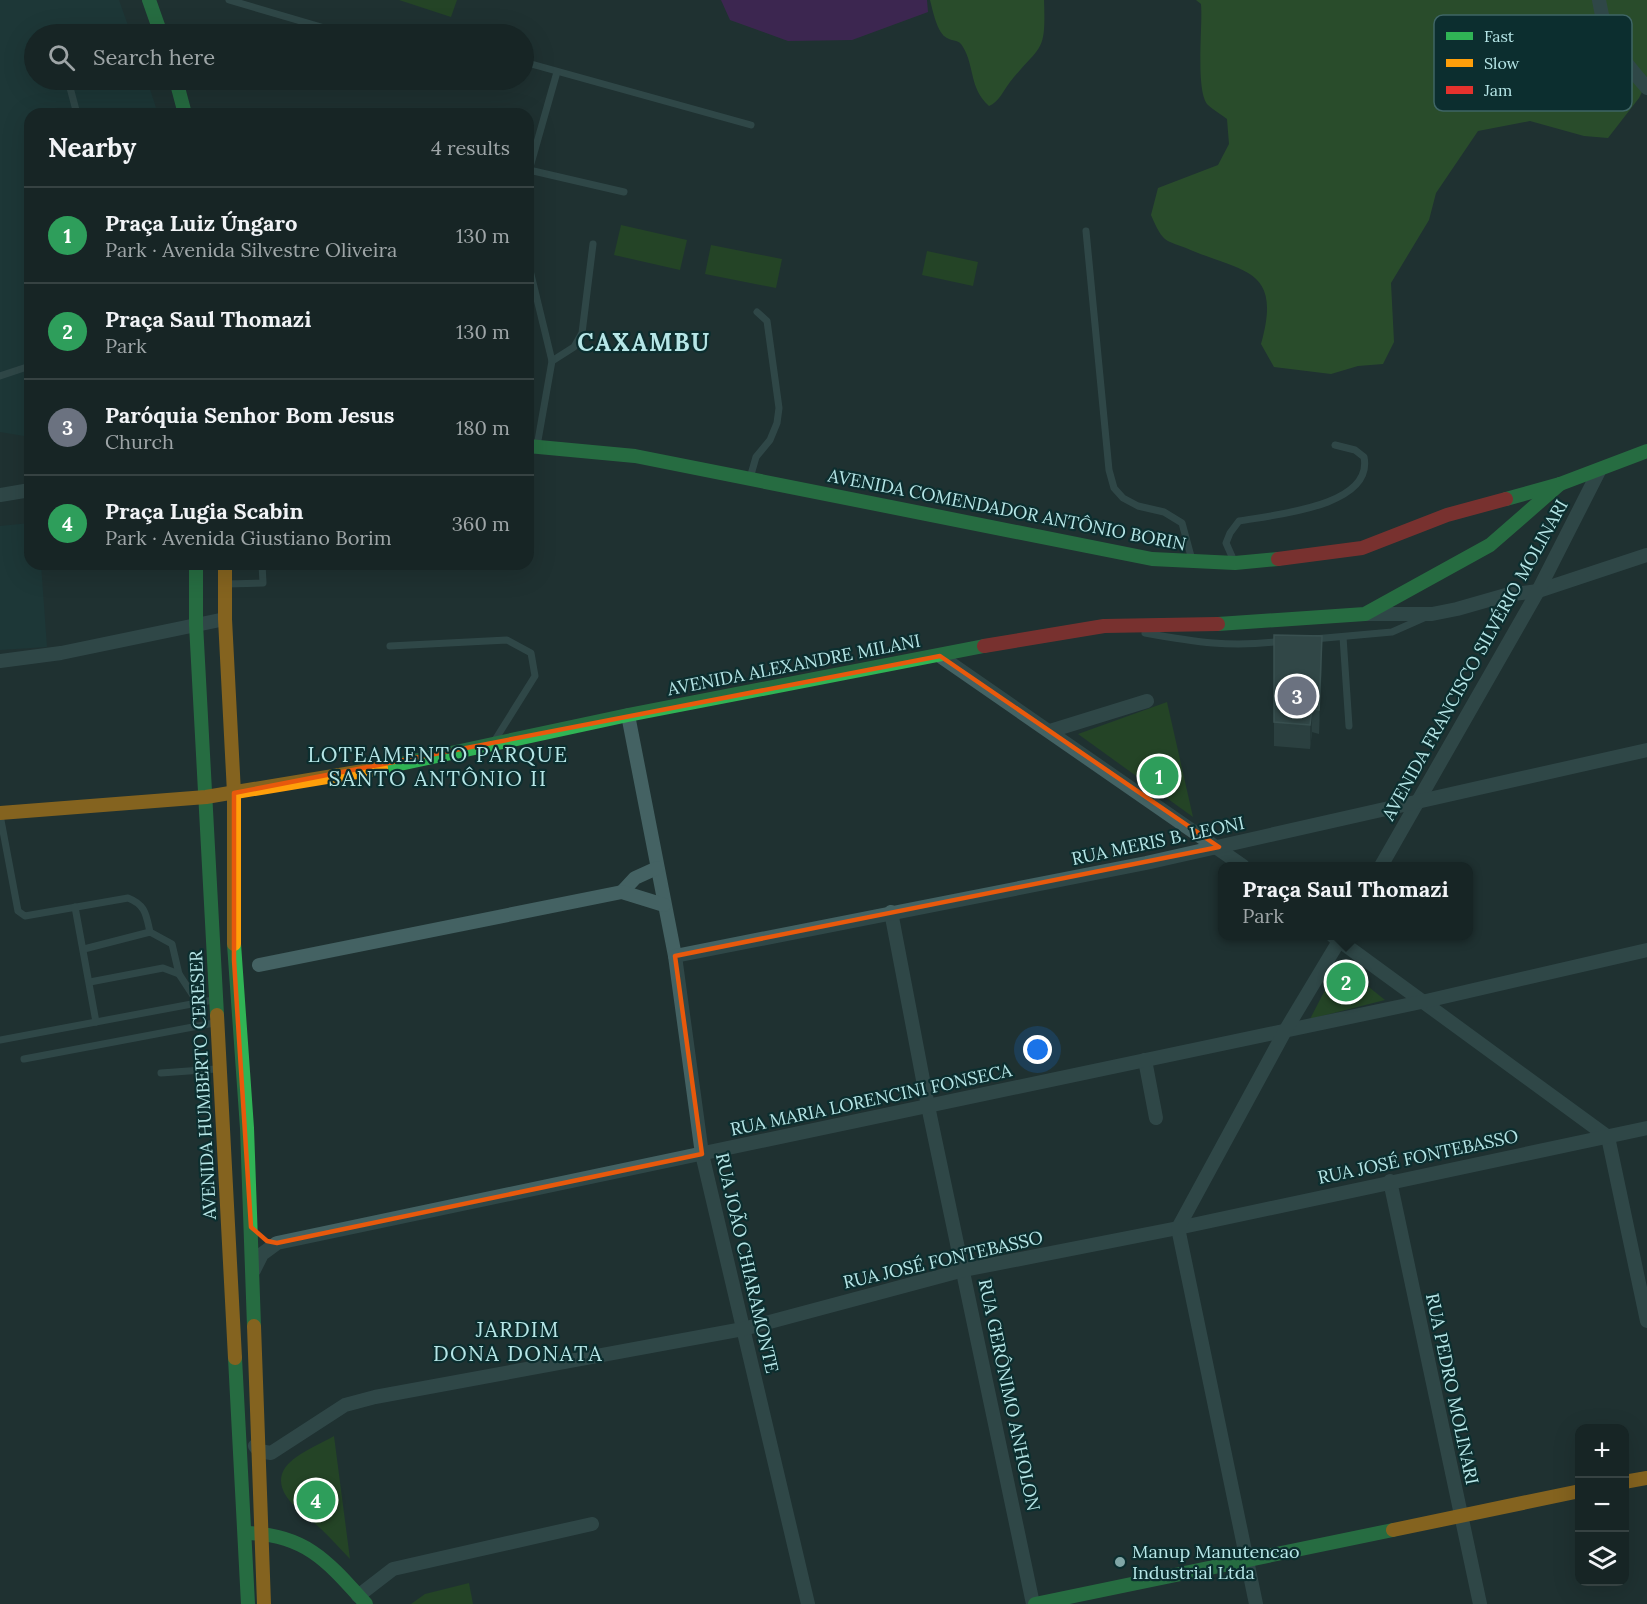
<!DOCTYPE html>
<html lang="en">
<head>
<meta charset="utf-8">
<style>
  body { margin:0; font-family:Lora,serif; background:#202d2d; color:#f1f3f6 }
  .controls { position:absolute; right:18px; bottom:18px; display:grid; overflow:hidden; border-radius:12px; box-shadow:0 6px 24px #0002 }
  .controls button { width:54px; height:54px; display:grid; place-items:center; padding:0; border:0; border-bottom:2px solid #364242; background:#172525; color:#f1f3f6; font:30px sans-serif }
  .you { position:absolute; left:1038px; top:1050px; width:21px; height:21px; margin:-15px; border:4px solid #fff; border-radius:50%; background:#1a73e8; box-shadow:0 0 0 9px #1a73e833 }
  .badge { display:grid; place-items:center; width:39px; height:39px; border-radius:50%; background:#81a7a7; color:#fff; font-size:20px; font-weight:700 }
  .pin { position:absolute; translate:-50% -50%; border:3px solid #fff; box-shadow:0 2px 6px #0006 }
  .popup { position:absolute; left:1218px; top:862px; width:255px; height:78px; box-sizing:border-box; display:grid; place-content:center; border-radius:12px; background:#172525; filter:drop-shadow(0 2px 4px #0005); font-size:20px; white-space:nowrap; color:#9ea5a7 }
  .popup b { font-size:22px; color:#f1f3f6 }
  .popup::after { content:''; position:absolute; left:50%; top:100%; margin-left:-12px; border:12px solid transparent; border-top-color:#172525 }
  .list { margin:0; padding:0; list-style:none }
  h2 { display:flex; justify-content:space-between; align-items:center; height:78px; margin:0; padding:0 24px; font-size:26px }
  h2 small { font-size:20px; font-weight:400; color:#9ea5a7 }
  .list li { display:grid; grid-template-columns:39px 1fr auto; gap:18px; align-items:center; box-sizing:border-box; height:96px; padding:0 24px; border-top:2px solid #364242 }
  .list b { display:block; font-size:22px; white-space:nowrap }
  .list p { margin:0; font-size:20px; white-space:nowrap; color:#9ea5a7 }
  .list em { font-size:20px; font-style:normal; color:#9ea5a7 }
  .icon { flex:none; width:33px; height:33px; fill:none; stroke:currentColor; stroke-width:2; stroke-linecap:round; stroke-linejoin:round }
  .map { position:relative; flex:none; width:1647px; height:1604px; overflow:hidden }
  .search { position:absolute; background:#172525; box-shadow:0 6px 24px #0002; left:24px; top:24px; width:510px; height:66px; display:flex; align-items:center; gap:15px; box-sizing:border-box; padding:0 21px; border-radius:33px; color:#9ea5a7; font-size:22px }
  .panel { position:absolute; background:#172525; box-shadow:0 6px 24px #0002; left:24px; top:108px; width:510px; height:462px; border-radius:18px }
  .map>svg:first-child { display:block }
</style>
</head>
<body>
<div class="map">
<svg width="1647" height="1604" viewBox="0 0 1647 1604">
  <rect width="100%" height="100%" fill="#1f3131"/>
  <g fill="#1b3e3f">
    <path d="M0,0h119l12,34h-97v46h113l11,34h-128v323l-30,-5z"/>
    <path d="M30,523v41h11l6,83 -47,3v-124z"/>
  </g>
  <g fill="#2a5b1a">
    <path d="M399,0h58l-6,17z"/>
    <path d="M621,225l66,15 -7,30 -66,-15z"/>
    <path d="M711,245l71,14 -6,29 -71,-14z"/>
    <path d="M927,251l51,11 -5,24 -51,-11z"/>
    <path d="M1167,702l26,115 -115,-83z"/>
    <path d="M1339,963l46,37 -75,19z"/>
    <path d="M334,1436l16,123c-10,-10 -19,-21 -30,-31 -13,-12 -45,-31 -38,-54 6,-18 37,-29 52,-38z"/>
    <path d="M469,1583l4,21h-62l14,-10z"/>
  </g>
  <g fill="#366d25">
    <path d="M930,0h114c2,55 -3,43 -34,82 -7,9 -11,20 -21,24 -20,-18 -14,-39 -26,-59 -4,-8 -9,-5 -16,-9 -10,-5 -14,-27 -17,-38z"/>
    <path d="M1196,0h451v82l-8,16 -31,40 -24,-2 -54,-15 -52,10 -42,62 -7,27 -38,63 3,59 -11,22 -25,2 -27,8 -57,-7 -13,-23c22,-78 -19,-71 -75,-96 -7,-3 -16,-5 -21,-9 -6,-5 -11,-17 -14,-24l7,-27 60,-23 11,-21 -2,-25c-6,-5 -14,-9 -19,-14 -13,-14 -5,-79 -7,-101z"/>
  </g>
  <path fill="#611a75" d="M721,0h206l1,12 -76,28 -64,1 -58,-21z"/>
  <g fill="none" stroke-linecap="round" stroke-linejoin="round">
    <g stroke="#446263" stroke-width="7">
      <path d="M229,0l116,34"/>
      <path d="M524,62l227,63"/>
      <path d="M68,80l9,34"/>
      <path d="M529,170l95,22"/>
      <path d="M528,174l29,-102"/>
      <path d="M1086,231l23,239 5,18 9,10 15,8 26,6 18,11 10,37"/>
      <path d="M528,262l24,99 -15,85"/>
      <path d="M552,361l22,-14 8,-14 11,-89"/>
      <path d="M0,376l30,-10"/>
      <path d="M750,478l6,-21 14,-17 7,-17 2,-15 -12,-87 -10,-9"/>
      <path d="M1234,561l-8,-18 4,-10 9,-12c33,-6 135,-14 125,-64l-9,-7 -20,-5"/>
      <path d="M228,584l35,-1 -1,-19"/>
      <path d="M1145,633c50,9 86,15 137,8"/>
      <path d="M1343,637l6,89"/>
      <path d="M1314,639l78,-7 34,-15"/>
      <path d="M390,646l117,-6 24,13 4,23 -40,64"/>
      <path d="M0,815l18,96 7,5 103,-18c18,7 18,17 22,34"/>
      <path d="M75,907l21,115"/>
      <path d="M84,949l66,-17 22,12 7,30"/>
      <path d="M90,982l73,-14 16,6 19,29"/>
      <path d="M0,1040l213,-40"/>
      <path d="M24,1059l190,-36"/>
      <path d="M161,1073l55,-4"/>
    </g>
    <g stroke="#446263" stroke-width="14">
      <path d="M1599,0c6,40 22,58 48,88"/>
      <path d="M0,495l30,-5"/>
      <path d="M1367,614h65l25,-5 49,-14 32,-4 109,-36"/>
      <path d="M940,656l303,210"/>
      <path d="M0,661l61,-8 164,-34"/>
      <path d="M628,715l47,241 27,198 106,450"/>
      <path d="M1050,731l97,-30"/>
      <path d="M1381,866l157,-275 61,-120"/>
      <path d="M622,892l13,-14 22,-10"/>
      <path d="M891,912l37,194 105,498"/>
      <path d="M1333,936l275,201 39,184"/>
      <path d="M675,956l471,-93 501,-113"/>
      <path d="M259,965l363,-73 42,13"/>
      <path d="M1145,1060l11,58"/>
      <path d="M1390,1181l90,423"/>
      <path d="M254,1270l8,-16 15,-11 1149,-242 221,-51"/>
      <path d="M255,1446l4,5 12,2 74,-48 30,-8 368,-68 221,-59 214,-42 469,-100"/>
      <path d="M358,1596l35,-27 199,-45"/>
      <path d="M1256,1604l-78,-376 107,-197 57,-95"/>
    </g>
    <g stroke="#30b455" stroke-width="14">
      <path d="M149,0l12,34"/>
      <path d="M176,80l9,34"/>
      <path d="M528,446l107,10 517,103 83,4 43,-4"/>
      <path d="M1506,499l54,-15 87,-33"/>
      <path d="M196,564v60l21,391"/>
      <path d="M1218,624l147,-10 125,-69 70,-61"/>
      <path d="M381,768l247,-53 356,-69"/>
      <path d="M234,944l13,184 7,198"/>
      <path d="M235,1358l13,246"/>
      <path d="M248,1533c59,2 81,30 118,71"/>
      <path d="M1035,1604l358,-74"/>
    </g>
    <g stroke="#ff9f0a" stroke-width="14">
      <path d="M225,564v55l9,174v151"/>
      <path d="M0,813l206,-16 175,-29"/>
      <path d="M217,1015l18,343"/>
      <path d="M254,1326l10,278"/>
      <path d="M1624,1482l23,-4"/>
      <path d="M1393,1530l187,-39"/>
    </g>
    <g stroke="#e5322d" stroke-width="14">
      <path d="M1278,559l84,-11 85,-33 59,-16"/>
      <path d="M984,646l120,-20 114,-2"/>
    </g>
  </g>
  <path fill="#3a5352" d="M1274,635l48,25 -3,74 -7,-2 -2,17 -36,-3z"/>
  <g fill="#2a3f3e">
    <path d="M1322,636v24l-3,74v-24z"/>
    <path d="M1312,709v23l-2,17v-24z"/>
  </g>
  <path fill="#486362" stroke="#597777" stroke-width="1.5" d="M1274,635l48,1 -3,74 -7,-1 -2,16 -36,-3z"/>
  <path d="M0 0H1647V1604H0ZM940,656l279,191 -544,109 27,198 -425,89 -10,-2 -16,-14 -17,-267v-167z" fill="#1f3131" fill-opacity=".55" fill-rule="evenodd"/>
  <path fill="none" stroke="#e8590c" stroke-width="4.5" stroke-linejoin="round" d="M940,656l279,191 -544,109 27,198 -425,89 -10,-2 -16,-14 -17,-267v-167z"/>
  <circle fill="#81a7a7" stroke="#0c2e2f" stroke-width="2" cx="1120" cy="1562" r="6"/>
  <g text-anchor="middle" stroke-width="4.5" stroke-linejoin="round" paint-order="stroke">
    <g font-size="18" fill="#b6e6e7" stroke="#0c2e2f">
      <text transform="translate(1007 510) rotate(11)" y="6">AVENIDA COMENDADOR ANTÔNIO BORIN</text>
      <text transform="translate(1475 660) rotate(-61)" y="6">AVENIDA FRANCISCO SILVÉRIO MOLINARI</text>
      <text transform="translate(794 665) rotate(-11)" y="6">AVENIDA ALEXANDRE MILANI</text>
      <text transform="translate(1158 841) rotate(-12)" y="6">RUA MERIS B. LEONI</text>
      <text transform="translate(203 1085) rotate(-93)" y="6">AVENIDA HUMBERTO CERESER</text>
      <text transform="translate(871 1100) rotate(-12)" y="6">RUA MARIA LORENCINI FONSECA</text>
      <text transform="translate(1418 1157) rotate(-12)" y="6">RUA JOSÉ FONTEBASSO</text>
      <text transform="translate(943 1260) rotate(-13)" y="6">RUA JOSÉ FONTEBASSO</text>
      <text transform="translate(747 1263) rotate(77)" y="6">RUA JOÃO CHIARAMONTE</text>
      <text transform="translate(1452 1389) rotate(78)" y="6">RUA PEDRO MOLINARI</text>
      <text transform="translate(1009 1395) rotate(78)" y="6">RUA GERÔNIMO ANHOLON</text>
    </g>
    <g font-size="18" fill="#b6e6e7" stroke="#0c2e2f" text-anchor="start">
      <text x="1132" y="1558">Manup Manutencao<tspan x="1132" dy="21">Industrial Ltda</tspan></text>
    </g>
    <g font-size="21" letter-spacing="1.5" fill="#b6e6e7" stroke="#0c2e2f">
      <text x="438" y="762">LOTEAMENTO PARQUE<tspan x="438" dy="24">SANTO ANTÔNIO II</tspan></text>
      <text x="518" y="1337">JARDIM<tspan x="518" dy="24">DONA DONATA</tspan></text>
    </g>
    <g font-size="24" font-weight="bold" letter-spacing="1.5" fill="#b6e6e7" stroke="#0c2e2f">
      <text x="644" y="351">CAXAMBU</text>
    </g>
  </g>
  <rect x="1434" y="15" width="198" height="96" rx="9" fill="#0c2e2f" stroke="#3f6566" stroke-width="1.5"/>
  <rect x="1446" y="32" width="27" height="8" fill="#30b455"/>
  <rect x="1446" y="59" width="27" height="8" fill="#ff9f0a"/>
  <rect x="1446" y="86" width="27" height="8" fill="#e5322d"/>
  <g font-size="16" fill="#b6e6e7">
    <text x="1484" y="42">Fast</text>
    <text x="1484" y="69">Slow</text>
    <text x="1484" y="96">Jam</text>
  </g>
</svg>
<div class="controls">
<button>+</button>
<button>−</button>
<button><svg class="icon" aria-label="layers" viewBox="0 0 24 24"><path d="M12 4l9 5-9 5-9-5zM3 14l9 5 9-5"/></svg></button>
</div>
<div class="you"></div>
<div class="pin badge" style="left:1159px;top:776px;background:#2e9e5b">1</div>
<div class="pin badge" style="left:1346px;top:982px;background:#2e9e5b">2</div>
<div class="popup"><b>Praça Saul Thomazi</b>Park</div>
<div class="pin badge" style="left:1297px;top:696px;background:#6b7280">3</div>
<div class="pin badge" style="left:316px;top:1500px;background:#2e9e5b">4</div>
<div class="search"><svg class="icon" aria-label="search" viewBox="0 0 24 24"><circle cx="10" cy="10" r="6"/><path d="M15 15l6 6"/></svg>Search here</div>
<section class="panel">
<h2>Nearby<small>4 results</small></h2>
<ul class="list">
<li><span class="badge" style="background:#2e9e5b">1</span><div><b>Praça Luiz Úngaro</b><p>Park · Avenida Silvestre Oliveira</p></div><em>130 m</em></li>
<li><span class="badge" style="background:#2e9e5b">2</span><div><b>Praça Saul Thomazi</b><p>Park</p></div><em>130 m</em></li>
<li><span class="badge" style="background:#6b7280">3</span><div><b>Paróquia Senhor Bom Jesus</b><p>Church</p></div><em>180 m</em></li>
<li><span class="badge" style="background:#2e9e5b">4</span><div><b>Praça Lugia Scabin</b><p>Park · Avenida Giustiano Borim</p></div><em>360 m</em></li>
</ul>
</section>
</div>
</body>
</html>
